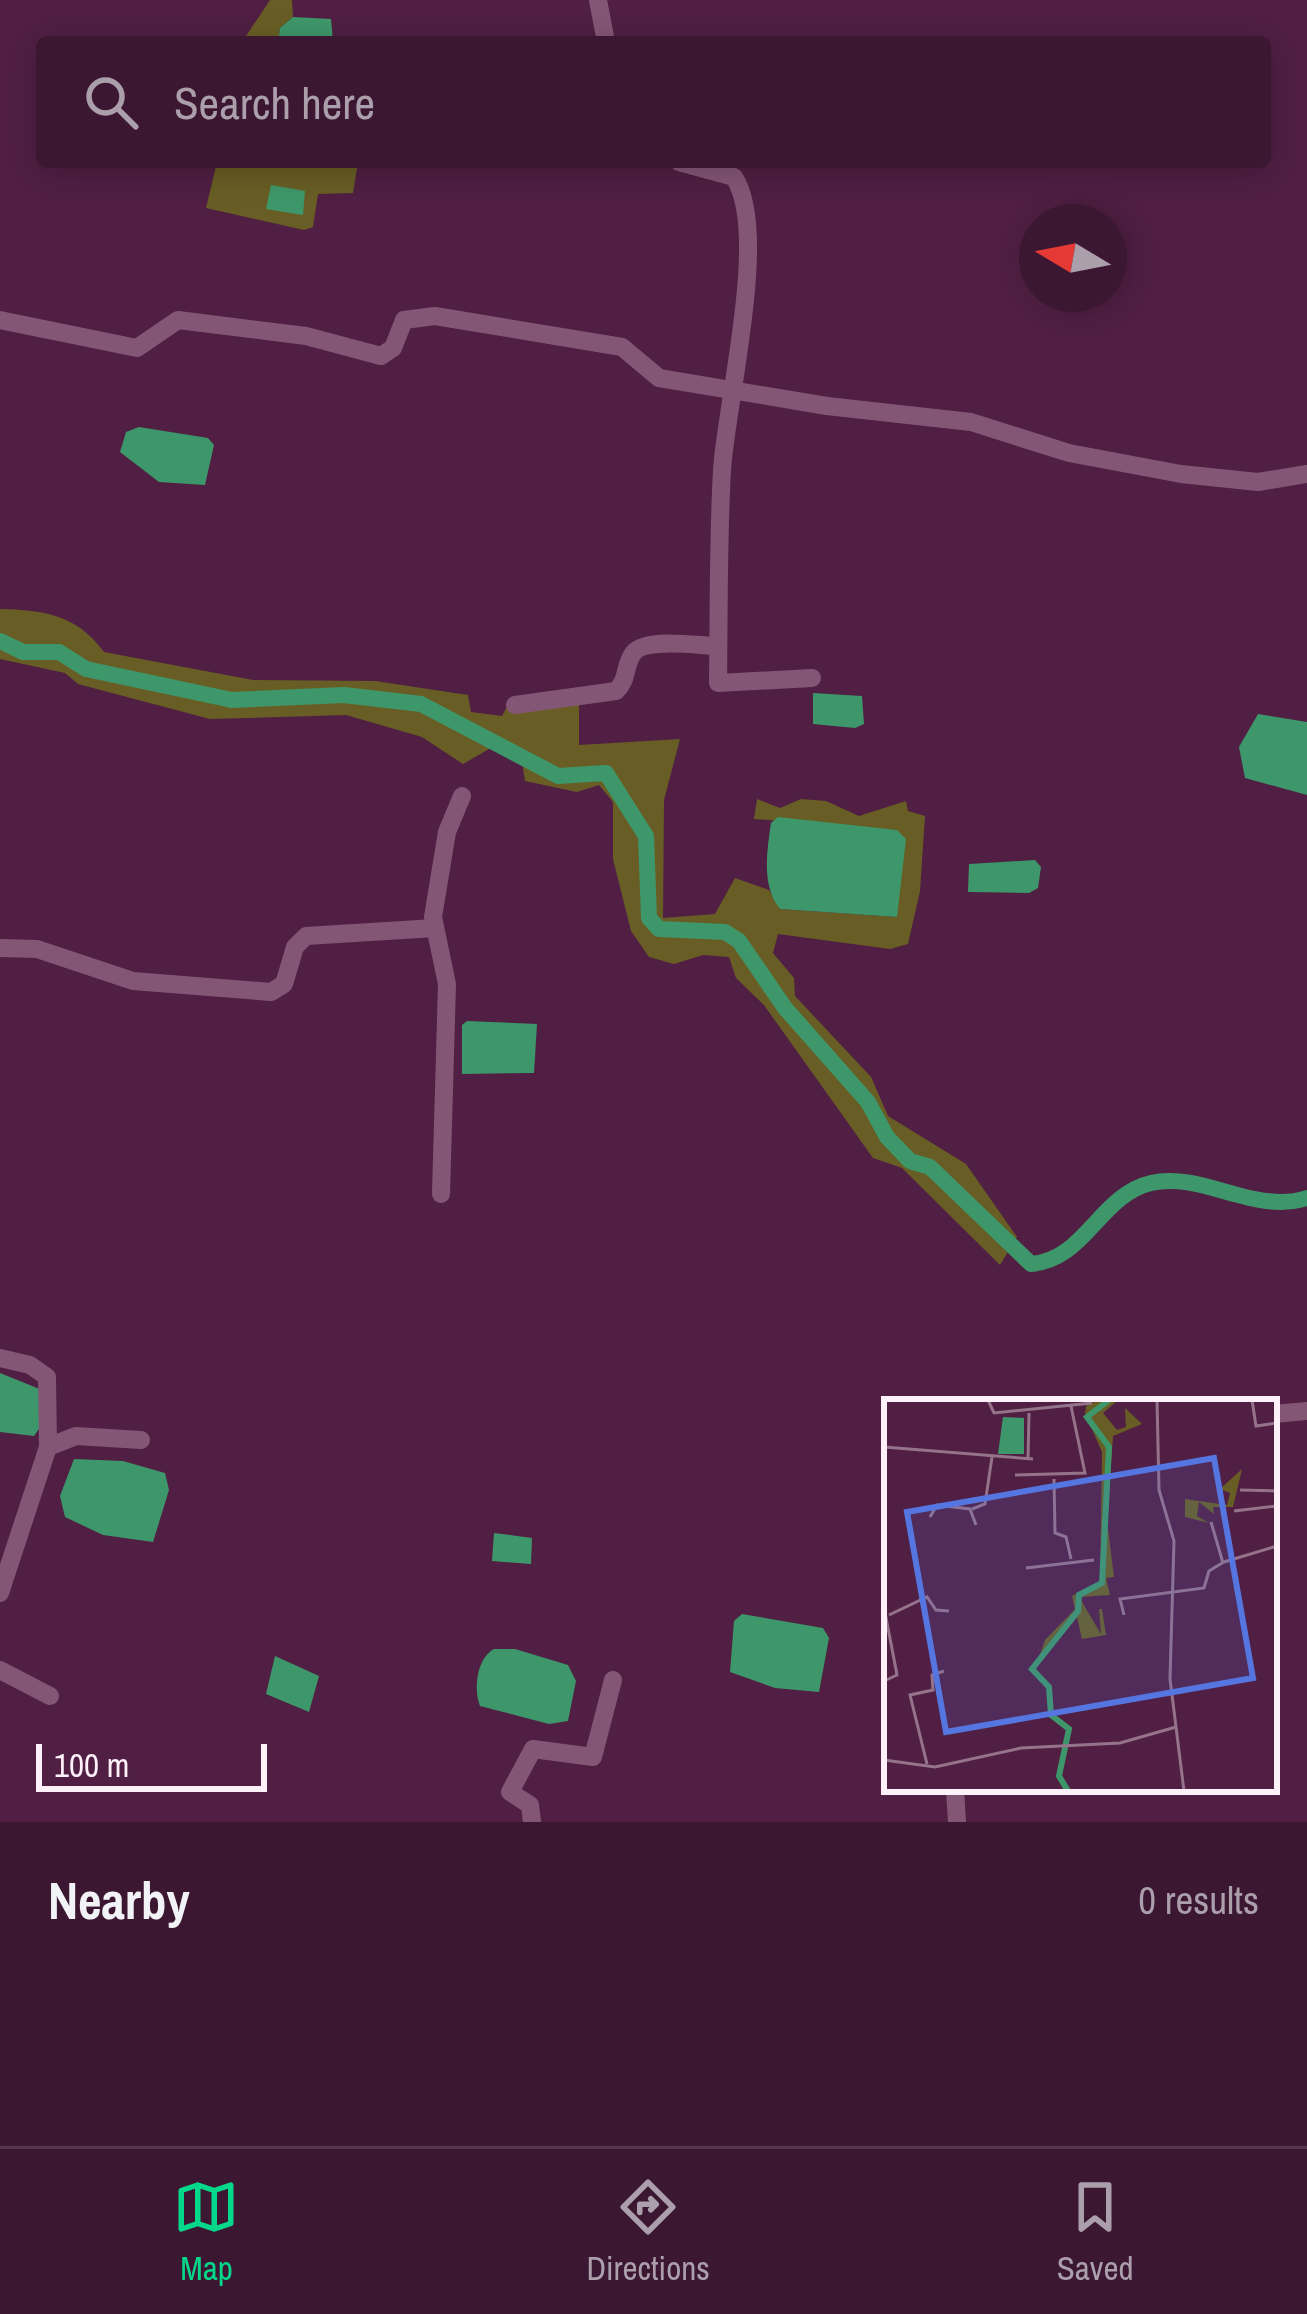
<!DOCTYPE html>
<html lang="en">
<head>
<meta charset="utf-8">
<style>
  body { margin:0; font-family:"Archivo Narrow",sans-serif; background:#47243e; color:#f1f3f6 }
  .compass { position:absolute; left:1019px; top:204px; width:108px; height:108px; border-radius:50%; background:#3c1732; box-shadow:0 6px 30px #0003; rotate:280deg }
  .scale { position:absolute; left:36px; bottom:30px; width:231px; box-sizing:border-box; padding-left:12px; border:6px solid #fdf0f8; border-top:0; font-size:33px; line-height:42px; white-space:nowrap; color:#fdf0f8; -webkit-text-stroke:9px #501f43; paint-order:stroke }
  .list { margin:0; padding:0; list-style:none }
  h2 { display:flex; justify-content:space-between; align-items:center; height:156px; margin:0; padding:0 48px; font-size:51px }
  h2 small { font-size:39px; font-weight:400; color:#ac9fac }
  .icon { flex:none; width:66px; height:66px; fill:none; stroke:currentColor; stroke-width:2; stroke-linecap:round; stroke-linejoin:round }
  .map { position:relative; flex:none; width:1307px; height:1822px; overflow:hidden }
  .search { position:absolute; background:#3c1732; box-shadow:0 6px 30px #0003; left:36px; right:36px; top:36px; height:132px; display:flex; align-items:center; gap:30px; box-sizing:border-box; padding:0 42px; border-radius:12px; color:#ac9fac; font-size:45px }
  .sheet { height:324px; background:#3c1732 }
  nav { display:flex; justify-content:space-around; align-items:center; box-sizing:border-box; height:168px; border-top:3px solid #55364d; background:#3c1732; font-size:33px; color:#ac9fac }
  nav a { display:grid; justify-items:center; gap:6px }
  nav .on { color:#04d98b }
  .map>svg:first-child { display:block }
</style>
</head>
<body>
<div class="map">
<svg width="1307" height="1822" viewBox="0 0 1307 1822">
  <rect width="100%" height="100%" fill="#501f43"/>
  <g fill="#685e25">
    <path d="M270,0h22l1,17 -13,11 -2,14h-36z"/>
    <path d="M217,162h141l-5,31 -35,1 -5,33 -9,3 -98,-22z"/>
    <path d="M0,609c45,1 77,6 104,43l149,28 122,1 93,14 3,17 31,4 8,-15 69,-1v45l101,-6 -16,61 -1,118 52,-4 20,-36 34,12 11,19 117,8v-87l-143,-11 3,-20 23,9 21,-9 25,2 33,15 47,-15 2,10 17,5 -5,75 -12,53 -18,5 -112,-15 -5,19 21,25 1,18 76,81 17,39 78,48 51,73 -17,28 -98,-97 -29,-10 -109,-153 -28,-27 -7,-21 -26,-2 -29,9 -25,-7 -18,-26 -18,-72v-57l-14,-17 -22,7 -52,-11 -5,-32 -17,-8 -40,23 -41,-27 -76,-22 -136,4 -132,-35 -13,-11 -65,-14z"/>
  </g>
  <g fill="#3e976a">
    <path d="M293,17l38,2 2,23h-55l2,-14z"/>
    <path d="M271,185l34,6 -2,24 -37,-6z"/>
    <path d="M139,427l69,11 6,7 -9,40 -46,-3 -39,-30 6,-20z"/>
    <path d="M813,693l49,3 2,28 -9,4 -42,-4z"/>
    <path d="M1258,714l49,8v73l-62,-17 -6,-31z"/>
    <path d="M778,817l119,13 9,9 -9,78 -117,-8c-19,-23 -13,-58 -9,-86z"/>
    <path d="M1035,860l6,7 -3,21 -9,5 -61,-1 1,-28z"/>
    <path d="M467,1021l70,3 -3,49 -72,1v-49z"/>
    <path d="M0,1373l42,17 -1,36 -7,10 -34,-4z"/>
    <path d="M74,1459l49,2 42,12 4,17 -16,52 -50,-7 -38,-18 -5,-21z"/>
    <path d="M494,1533l38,5 -1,26 -39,-3z"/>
    <path d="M742,1614l81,14 6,10 -10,54 -44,-4 -45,-16 4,-51z"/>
    <path d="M494,1649h21l53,16 8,16 -8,40 -19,3 -69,-18c-7,-17 -3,-48 14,-57z"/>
    <path d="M275,1656l44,20 -10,36 -43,-18z"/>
  </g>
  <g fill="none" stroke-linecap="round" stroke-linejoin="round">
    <path stroke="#3e976a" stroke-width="16" d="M0,641l23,11h36l27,17 146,31 112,-5 77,9 137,72 48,-3 40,63 3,82 10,11 66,3 14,9 46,67 83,94 19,35 23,24 20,6 101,97c54,-4 69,-69 120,-81 51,-12 103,32 156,15"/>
    <g stroke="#845676" stroke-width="18">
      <path d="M598,0l8,42"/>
      <path d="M679,162l55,15c36,55 -8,226 -12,293 -4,71 -3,142 -4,213l94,-5"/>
      <path d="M0,320l137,28 41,-28 128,16 75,20 12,-8 11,-28 31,-4 187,31 37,31 168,28 144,16 98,31 112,21 77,8 49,-8"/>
      <path d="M515,705l101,-14c12,-11 8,-23 16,-36 10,-19 67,-9 86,-9"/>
      <path d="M0,948l37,1 96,32 138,11 13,-8 11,-37 11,-11 129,-8"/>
      <path d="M441,1194l6,-210 -14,-67 14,-85 15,-36"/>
      <path d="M0,1358l30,7 17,12 1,70"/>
      <path d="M1274,1414l33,-3"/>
      <path d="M0,1593l48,-146 28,-11 65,4"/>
      <path d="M0,1670l50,26"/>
      <path d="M955,1789l2,33"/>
      <path d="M532,1822l-2,-17 -20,-13 23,-43 60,8 20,-77"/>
    </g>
  </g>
  <g transform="translate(884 1399)">
    <rect width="393" height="393" fill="#501f43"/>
    <path d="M234,1l-15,13 14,17 9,-3 -1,-19 17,16 -29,12 -6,85 7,56 -8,1 4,17 -31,2 22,37 -2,-25h3l4,26 -24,4 -5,-22 -41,49 9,-26 30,-31 -3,-13 28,-14 2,-130 -17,-39 2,-10zM358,70l-9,38h-20l1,7 -15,-12 -2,14 12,7 -24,-6v-18l42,6 3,-12 -10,-4z" fill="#685e25"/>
    <path d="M119,18l21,1v36h-26z" fill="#3e976a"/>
    <path fill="none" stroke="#3e976a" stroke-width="6" d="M184,392l-9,-15 10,-47 -18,-14 -2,-28 -17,-18 46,-58 1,-16 23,-12 7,-136 -22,-30 22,-17"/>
    <path fill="none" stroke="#95738b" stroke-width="3" d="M104,1l6,13 98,-10M273,1l2,90 15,51 -4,138 14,112M368,1l4,26 21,-3M0,48l149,12M144,60l1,-46M131,76l70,-2 -14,-67M170,80l1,54 11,4 5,22M356,91l37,1M88,110l13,-5 7,-47M350,112l43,-5M46,118l7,-12 33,4 6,16M327,123l12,41M142,169l68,-8M0,208l13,68 -13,6M5,216l38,-18 9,13 13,1M240,216l-4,-16 84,-11 5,-17 15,-9 53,-16M0,361l51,7 86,-19 99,-5 56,-16M43,365l-17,-69 23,-5 -1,-15 12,-4"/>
    <path fill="#5576e0" fill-opacity="0.15" stroke="#5576e0" stroke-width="6" d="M330,59l39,220 -307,54 -39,-220z"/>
    <rect width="393" height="393" fill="none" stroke="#fdf0f8" stroke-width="6"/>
  </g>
</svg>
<svg class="compass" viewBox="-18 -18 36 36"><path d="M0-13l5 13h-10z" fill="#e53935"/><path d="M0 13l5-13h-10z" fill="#ac9fac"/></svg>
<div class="scale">100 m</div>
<div class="search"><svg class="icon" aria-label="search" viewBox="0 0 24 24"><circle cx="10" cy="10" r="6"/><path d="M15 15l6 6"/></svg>Search here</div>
</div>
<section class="sheet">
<h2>Nearby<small>0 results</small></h2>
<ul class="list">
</ul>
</section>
<nav>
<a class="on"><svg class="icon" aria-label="map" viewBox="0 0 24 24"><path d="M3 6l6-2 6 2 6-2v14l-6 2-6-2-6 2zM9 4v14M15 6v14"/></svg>Map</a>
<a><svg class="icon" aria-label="directions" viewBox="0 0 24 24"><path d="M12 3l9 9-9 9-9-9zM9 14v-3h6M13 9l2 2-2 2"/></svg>Directions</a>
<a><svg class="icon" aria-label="saved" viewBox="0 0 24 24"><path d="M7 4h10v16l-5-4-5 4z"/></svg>Saved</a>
</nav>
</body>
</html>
